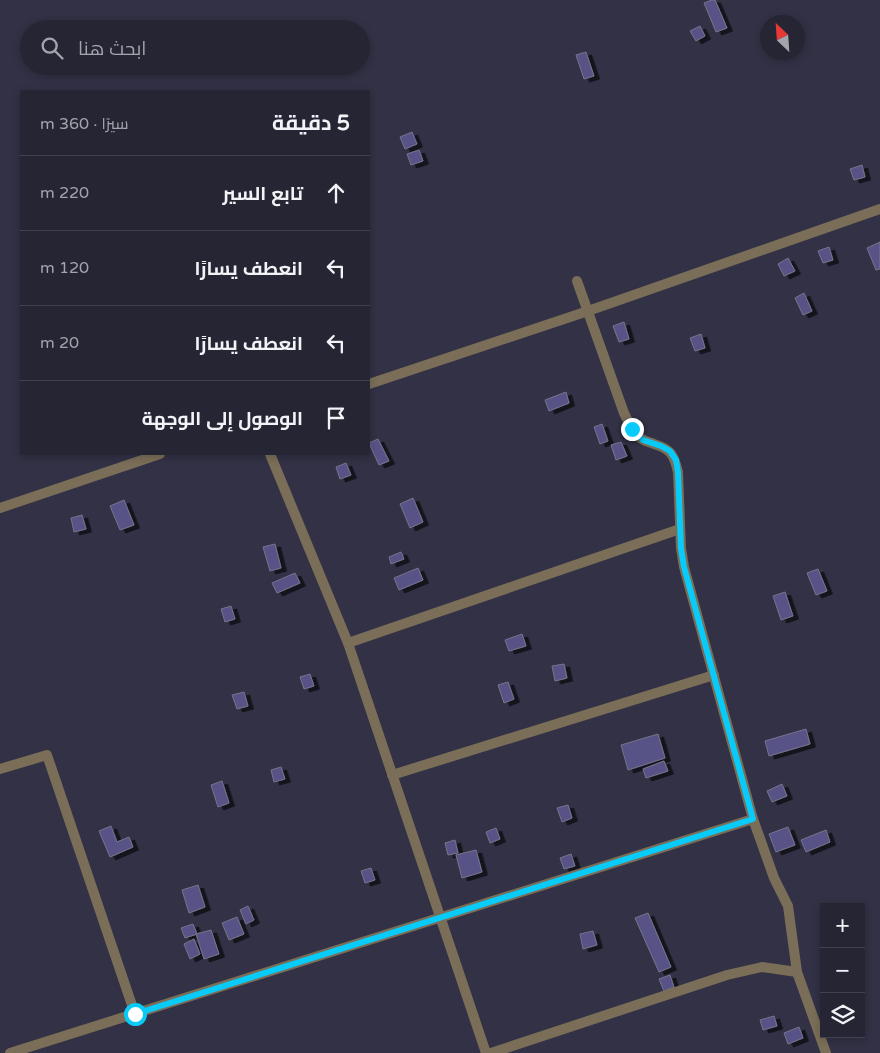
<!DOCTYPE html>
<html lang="ar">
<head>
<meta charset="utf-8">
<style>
  body { margin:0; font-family:"Varela Round",Cairo,sans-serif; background:#2e2d3c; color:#f1f3f6; direction:rtl }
  .controls { position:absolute; right:15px; bottom:15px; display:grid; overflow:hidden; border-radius:0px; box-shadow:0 2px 8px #0003 }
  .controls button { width:45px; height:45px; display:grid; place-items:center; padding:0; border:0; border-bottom:1px solid #42424f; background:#262534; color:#f1f3f6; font:25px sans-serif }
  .compass { position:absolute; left:760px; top:15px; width:45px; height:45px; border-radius:50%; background:#262534; box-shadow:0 2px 8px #0003; rotate:335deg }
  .stop { position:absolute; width:15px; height:15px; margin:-11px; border:4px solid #09cbfa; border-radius:50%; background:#fff }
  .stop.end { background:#09cbfa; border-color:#fff; box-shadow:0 1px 5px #0008 }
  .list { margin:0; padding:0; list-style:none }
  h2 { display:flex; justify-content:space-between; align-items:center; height:65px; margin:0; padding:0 20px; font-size:21px }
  h2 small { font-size:16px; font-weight:400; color:#a4a5ac }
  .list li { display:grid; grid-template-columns:32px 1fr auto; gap:15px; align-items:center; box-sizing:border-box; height:75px; padding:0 20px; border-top:1px solid #42424f }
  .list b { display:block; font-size:19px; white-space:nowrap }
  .list em { font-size:16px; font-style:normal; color:#a4a5ac }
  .icon { flex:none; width:28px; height:28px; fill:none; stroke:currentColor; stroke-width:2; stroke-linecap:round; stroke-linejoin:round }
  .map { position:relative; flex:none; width:880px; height:1053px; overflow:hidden; direction:ltr }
  .search { position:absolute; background:#262534; box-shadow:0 2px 8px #0003; left:20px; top:20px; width:350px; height:55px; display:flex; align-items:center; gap:12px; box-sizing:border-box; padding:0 18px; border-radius:28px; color:#a4a5ac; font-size:19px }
  .panel { position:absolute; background:#262534; box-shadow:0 2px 8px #0003; left:20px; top:90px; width:350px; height:365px; border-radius:0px; direction:rtl }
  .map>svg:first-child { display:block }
</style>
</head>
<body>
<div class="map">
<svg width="880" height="1053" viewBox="0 0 880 1053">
  <defs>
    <filter id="shadow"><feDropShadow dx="5.5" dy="3" stdDeviation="0" flood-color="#0009"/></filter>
  </defs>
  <rect width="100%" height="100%" fill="#323145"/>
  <g fill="#595386" stroke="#76748c" filter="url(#shadow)">
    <path d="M712,0h3l12,28 -11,4 -12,-29z"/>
    <path d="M700,26l5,10 -9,5 -6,-10z"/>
    <path d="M586,52l8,24 -10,3 -8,-24z"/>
    <path d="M412,132l5,12 -12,5 -5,-12z"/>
    <path d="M419,150l4,11 -12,4 -4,-11z"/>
    <path d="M862,165l3,12 -11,3 -4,-11z"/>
    <path d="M880,242v27l-4,1 -9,-22z"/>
    <path d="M829,247l4,13 -10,3 -5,-12z"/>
    <path d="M788,258l7,13 -11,5 -6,-12z"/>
    <path d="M804,293l8,18 -9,4 -8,-17z"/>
    <path d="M624,322l5,17 -10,3 -6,-16z"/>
    <path d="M701,334l4,14 -10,3 -5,-13z"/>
    <path d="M566,392l3,11 -20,8 -4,-11z"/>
    <path d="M602,424l6,17 -8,3 -6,-17z"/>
    <path d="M378,439l11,22 -10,4 -10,-22z"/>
    <path d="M621,442l6,14 -11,4 -5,-15z"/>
    <path d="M346,463l5,12 -11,4 -4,-12z"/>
    <path d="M413,498l10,24 -13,6 -10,-24z"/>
    <path d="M124,500l10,25 -14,5 -10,-24z"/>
    <path d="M82,515l4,14 -12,3 -3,-14z"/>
    <path d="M275,544l6,24 -11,3 -7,-24z"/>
    <path d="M401,552l3,7 -13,5 -2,-7z"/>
    <path d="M418,568l5,12 -24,10 -5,-12z"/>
    <path d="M818,569l9,22 -11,4 -9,-22z"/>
    <path d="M295,573l5,10 -23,10 -5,-10z"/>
    <path d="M785,592l8,24 -12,4 -8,-24z"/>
    <path d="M231,606l4,13 -10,3 -4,-13z"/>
    <path d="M522,634l4,12 -17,5 -4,-11z"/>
    <path d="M564,664l3,14 -12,3 -3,-15z"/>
    <path d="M310,674l4,12 -10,3 -4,-12z"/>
    <path d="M508,682l6,17 -10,4 -6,-18z"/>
    <path d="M244,692l4,14 -11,3 -5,-14z"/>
    <path d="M806,729l4,15 -41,12 -4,-15z"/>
    <path d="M658,734l7,24 -37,12 -7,-25z"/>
    <path d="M664,761l4,10 -22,7 -3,-9z"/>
    <path d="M281,767l4,12 -11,3 -3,-12z"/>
    <path d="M222,781l7,22 -11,4 -7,-22z"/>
    <path d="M782,784l5,12 -15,6 -5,-11z"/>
    <path d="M568,805l4,13 -10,4 -5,-14z"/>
    <path d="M111,826l6,16 12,-5 4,10 -23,10 -11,-26z"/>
    <path d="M788,827l7,18 -19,7 -7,-18z"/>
    <path d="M496,828l4,11 -10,4 -4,-11z"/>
    <path d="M826,830l4,12 -24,10 -5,-12z"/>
    <path d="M455,840l3,13 -10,2 -3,-12z"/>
    <path d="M476,850l6,22 -20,6 -6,-23z"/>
    <path d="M571,854l4,12 -11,3 -4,-11z"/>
    <path d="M371,868l4,12 -10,3 -4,-12z"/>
    <path d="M198,885l7,22 -16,6 -7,-23z"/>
    <path d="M248,906l6,14 -8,4 -6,-14z"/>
    <path d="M648,913l23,54 -12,5 -24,-54z"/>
    <path d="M237,917l7,17 -15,6 -7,-17z"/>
    <path d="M193,924l4,10 -12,4 -4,-10z"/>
    <path d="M211,930l8,24 -15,5 -8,-25z"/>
    <path d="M593,931l4,14 -14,4 -3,-15z"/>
    <path d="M194,939l6,15 -10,5 -6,-15z"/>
    <path d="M670,975l4,12 -10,4 -5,-12z"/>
    <path d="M774,1016l3,10 -14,4 -3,-10z"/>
    <path d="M799,1027l4,11 -15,6 -4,-11z"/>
  </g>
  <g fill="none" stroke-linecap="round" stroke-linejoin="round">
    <g stroke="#7a6e58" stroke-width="10">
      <path d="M577,281l47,132c5,10 9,20 18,26 4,3 8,3 12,5 17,5 20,11 24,28l3,76 3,19 69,252 21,59 14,28 9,66 29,81"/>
      <path d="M369,384l219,-73 292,-102"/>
      <path d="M270,454l78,189 138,410"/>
      <path d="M0,508l160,-54"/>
      <path d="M348,643l332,-114"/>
      <path d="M0,769l47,-14 88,259"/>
      <path d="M392,775l322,-100"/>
      <path d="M10,1053l743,-234"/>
      <path d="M491,1053l236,-78 35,-8 35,5"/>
    </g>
  </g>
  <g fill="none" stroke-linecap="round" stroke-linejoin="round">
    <path stroke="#09cbfa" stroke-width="6" d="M135,1014l618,-195 -69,-252 -3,-19 -3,-76 -2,-12 -6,-9 -9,-5 -18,-6 -11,-11"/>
  </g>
</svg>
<div class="controls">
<button>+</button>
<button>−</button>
<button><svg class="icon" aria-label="layers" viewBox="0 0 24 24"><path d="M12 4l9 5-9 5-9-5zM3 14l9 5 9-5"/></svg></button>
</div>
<svg class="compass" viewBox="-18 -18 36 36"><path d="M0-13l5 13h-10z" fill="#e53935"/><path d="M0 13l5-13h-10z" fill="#a4a5ac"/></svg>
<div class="stop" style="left:135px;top:1014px"></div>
<div class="stop end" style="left:632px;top:429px"></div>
<div class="search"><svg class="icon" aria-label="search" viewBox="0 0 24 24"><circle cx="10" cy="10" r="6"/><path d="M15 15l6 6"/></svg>ابحث هنا</div>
<section class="panel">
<h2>5 دقيقة<small>سيرًا · 360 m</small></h2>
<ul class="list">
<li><svg class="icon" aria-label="ahead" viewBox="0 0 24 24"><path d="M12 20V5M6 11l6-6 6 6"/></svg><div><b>تابع السير</b></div><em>220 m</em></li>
<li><svg class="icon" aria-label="left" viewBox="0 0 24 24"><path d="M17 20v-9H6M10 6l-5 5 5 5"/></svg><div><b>انعطف يسارًا</b></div><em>120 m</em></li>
<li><svg class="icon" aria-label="left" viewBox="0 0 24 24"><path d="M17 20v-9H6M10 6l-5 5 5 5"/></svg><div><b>انعطف يسارًا</b></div><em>20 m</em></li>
<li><svg class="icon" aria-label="arrive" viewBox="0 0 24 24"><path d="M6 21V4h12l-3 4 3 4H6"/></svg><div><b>الوصول إلى الوجهة</b></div></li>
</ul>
</section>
</div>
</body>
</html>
